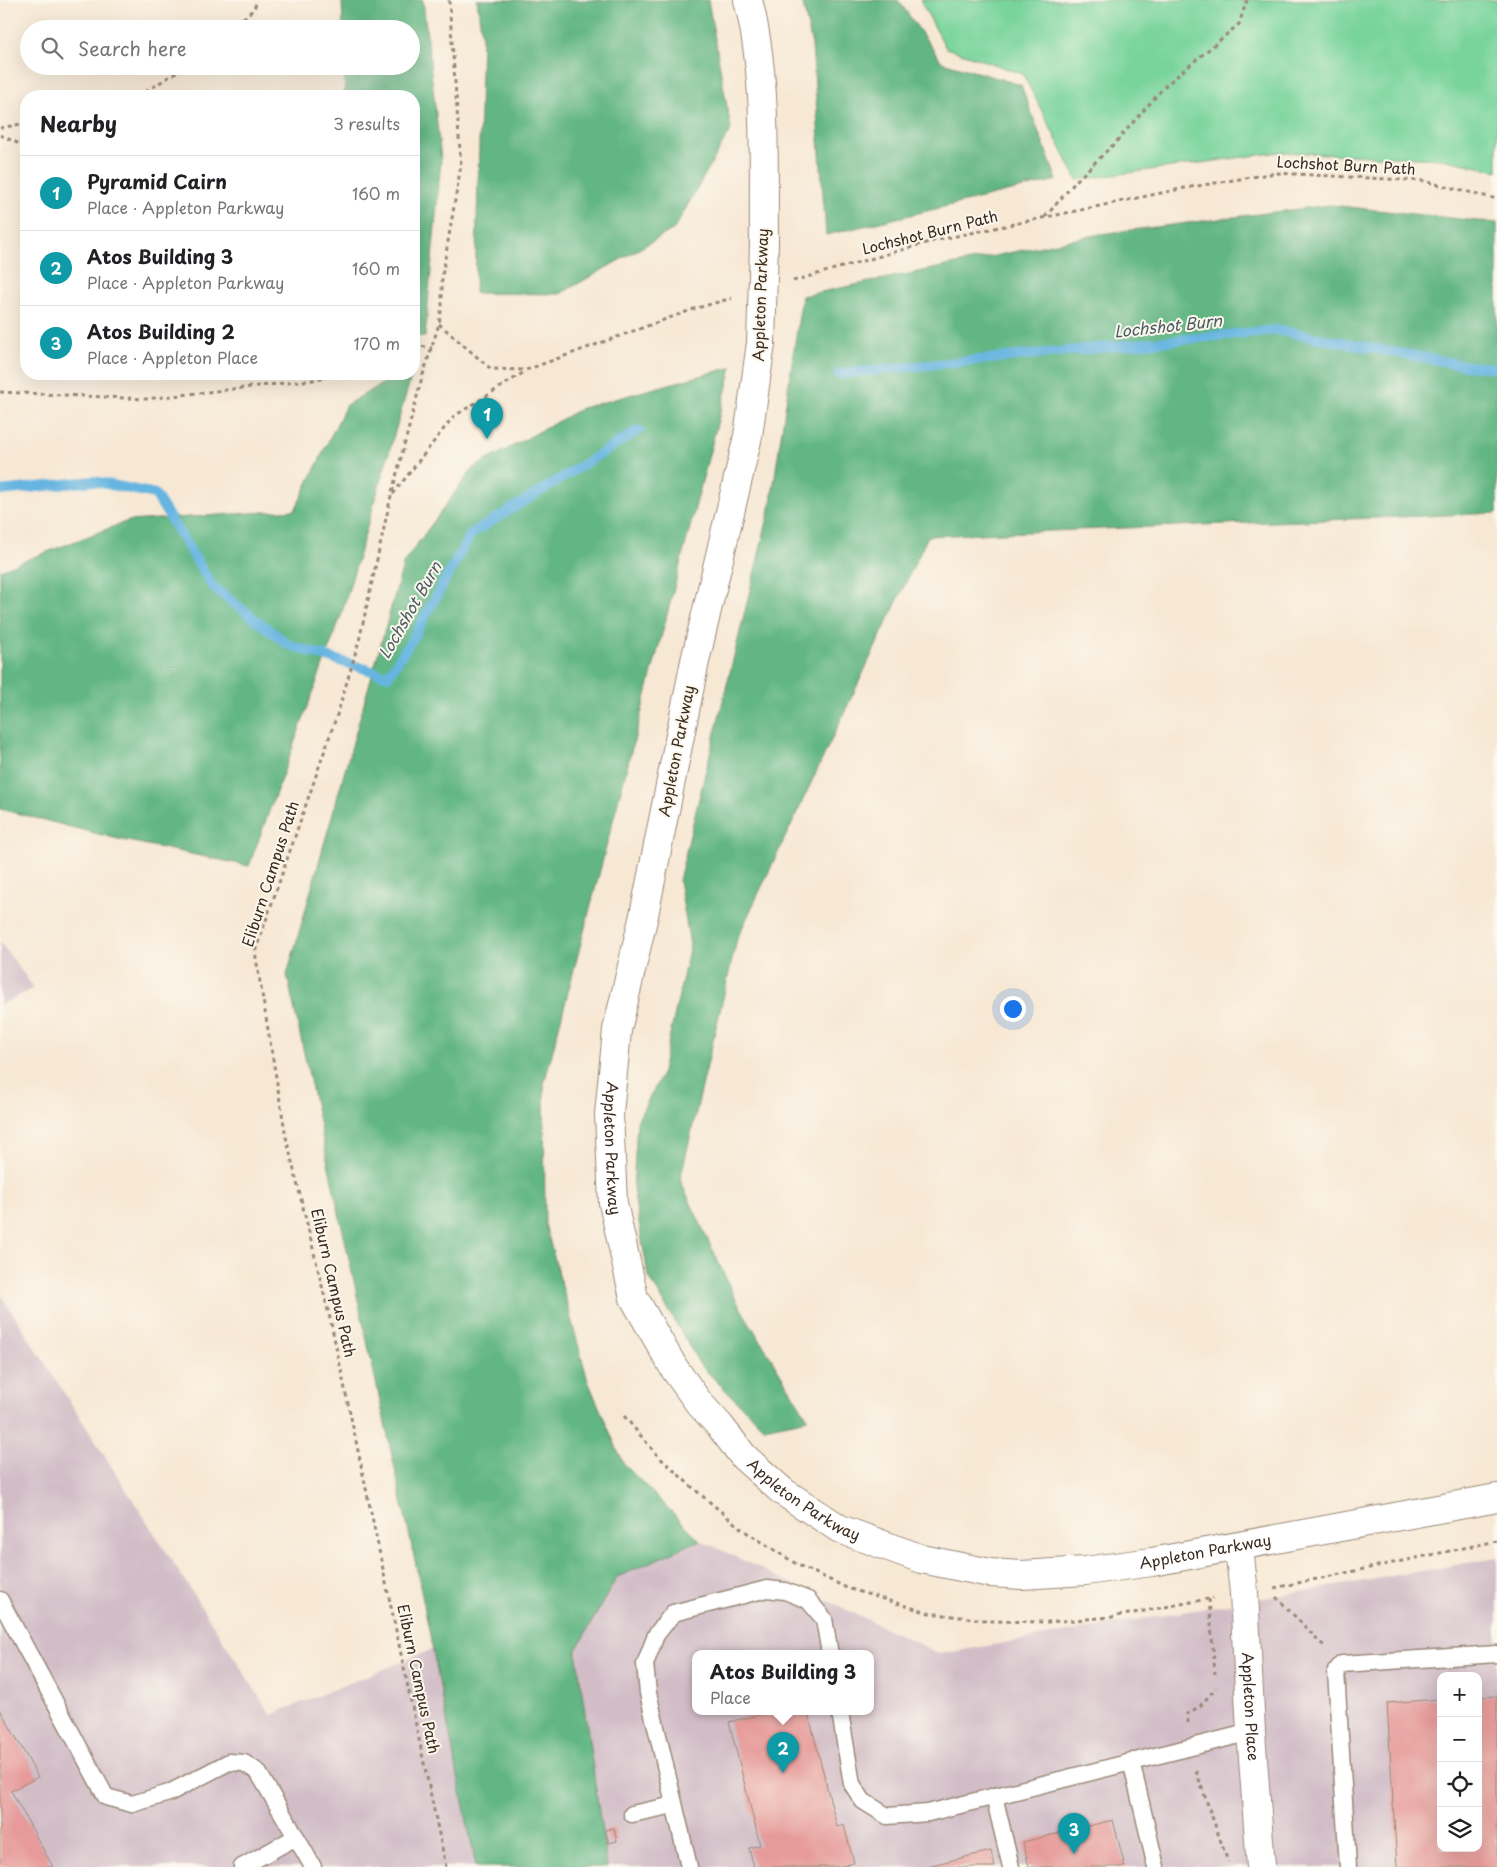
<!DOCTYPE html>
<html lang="en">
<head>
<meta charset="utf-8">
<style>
  body { margin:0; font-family:"Playpen Sans",sans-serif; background:#f2f2f2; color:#202124 }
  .controls { position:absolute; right:15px; bottom:15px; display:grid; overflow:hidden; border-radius:10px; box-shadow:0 5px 20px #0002 }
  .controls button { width:45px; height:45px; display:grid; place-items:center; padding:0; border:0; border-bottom:1px solid #e0e0e0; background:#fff; color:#202124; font:25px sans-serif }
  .you { position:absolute; left:1012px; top:1008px; width:18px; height:18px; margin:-12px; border:4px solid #fff; border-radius:50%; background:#1a73e8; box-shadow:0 0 0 8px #1a73e833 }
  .badge { display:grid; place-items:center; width:32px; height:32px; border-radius:50%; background:#c8321e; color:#fff; font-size:16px; font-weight:700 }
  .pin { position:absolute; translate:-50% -41px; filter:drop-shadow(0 1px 2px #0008) }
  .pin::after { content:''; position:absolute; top:26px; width:18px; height:15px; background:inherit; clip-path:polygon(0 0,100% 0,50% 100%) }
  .popup { position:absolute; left:692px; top:1650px; width:182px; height:65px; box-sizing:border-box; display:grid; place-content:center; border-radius:10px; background:#fff; filter:drop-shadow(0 1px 4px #0005); font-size:16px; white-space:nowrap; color:#757577 }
  .popup b { font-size:19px; color:#202124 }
  .popup::after { content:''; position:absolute; left:50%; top:100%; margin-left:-10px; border:10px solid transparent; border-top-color:#fff }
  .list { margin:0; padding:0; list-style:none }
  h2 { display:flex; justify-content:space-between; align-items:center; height:65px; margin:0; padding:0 20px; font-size:21px }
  h2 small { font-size:16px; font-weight:400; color:#757577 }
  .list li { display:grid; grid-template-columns:32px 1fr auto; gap:15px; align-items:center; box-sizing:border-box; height:75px; padding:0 20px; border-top:1px solid #e0e0e0 }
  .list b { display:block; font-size:19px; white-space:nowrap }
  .list p { margin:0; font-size:16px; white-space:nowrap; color:#757577 }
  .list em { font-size:16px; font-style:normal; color:#757577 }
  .icon { flex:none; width:28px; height:28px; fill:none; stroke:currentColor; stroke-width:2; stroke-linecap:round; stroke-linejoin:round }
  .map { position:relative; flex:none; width:1497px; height:1867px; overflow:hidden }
  .search { position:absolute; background:#fff; box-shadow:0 5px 20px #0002; left:20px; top:20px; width:400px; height:55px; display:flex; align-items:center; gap:12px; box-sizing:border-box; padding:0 18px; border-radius:28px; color:#757577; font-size:19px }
  .panel { position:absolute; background:#fff; box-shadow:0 5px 20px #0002; left:20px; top:90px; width:400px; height:290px; border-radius:20px }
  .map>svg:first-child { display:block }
</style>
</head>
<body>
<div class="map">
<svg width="1497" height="1867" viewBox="0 0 1497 1867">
  <rect width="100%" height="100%" fill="#fbf7ec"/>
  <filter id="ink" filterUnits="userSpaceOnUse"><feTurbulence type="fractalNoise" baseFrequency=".02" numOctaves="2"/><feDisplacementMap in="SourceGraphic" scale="10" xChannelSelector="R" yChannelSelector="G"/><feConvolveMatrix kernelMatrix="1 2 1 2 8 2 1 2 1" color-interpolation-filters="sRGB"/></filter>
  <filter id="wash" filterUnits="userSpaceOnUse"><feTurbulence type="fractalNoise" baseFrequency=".0096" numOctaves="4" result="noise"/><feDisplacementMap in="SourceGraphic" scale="20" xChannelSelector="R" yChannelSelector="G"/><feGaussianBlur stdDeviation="1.12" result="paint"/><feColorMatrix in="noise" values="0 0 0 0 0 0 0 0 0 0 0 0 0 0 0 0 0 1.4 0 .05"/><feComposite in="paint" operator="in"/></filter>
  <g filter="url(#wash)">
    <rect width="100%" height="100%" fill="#f7e8d4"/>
    <g fill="#d2bdc7" fill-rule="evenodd">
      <path d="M0,942l34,46 -34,17z"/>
      <path d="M0,1293l271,422 429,-175 240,114 557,-96v309h-1497zM696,1654h174v58h-174zM1441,1676h37v172h-37z"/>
    </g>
    <path fill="#79d49b" stroke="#5a7f5c" d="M920,0h577v171l-55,-12 -162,-7 -203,28 -54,-106 -77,-26z"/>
    <g fill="#62b683" stroke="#4e7050">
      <path d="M342,0h81l18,159 -16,178 -11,-1v-240h-69l-1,-30h67v-37h-68z"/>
      <path d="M477,0h231l23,129 -57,100 -114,65 -85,-1 7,-256z"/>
      <path d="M802,0h96l44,62 79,23 36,95 -231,55 -14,-190z"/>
      <path d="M1330,205l167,18v290l-569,23 -191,403 -57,241 57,122 71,117 -44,9 -64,-63 -52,-90 -15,-86 4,-68 24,-45 29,-131 -11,-65 91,-371 32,-213 298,-62z"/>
      <path d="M732,367l-188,717 1,140 43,157 35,82 77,77 -83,37 -41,73 31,217h-131l-59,-297 -130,-595 117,-413 69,-94 109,-60z"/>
      <path d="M399,374h13l-71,242 -92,250 -131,-27 -118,-30v-239l128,-49 167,-11 51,-105z"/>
    </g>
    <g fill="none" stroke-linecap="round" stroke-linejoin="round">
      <g stroke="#66b5e1" stroke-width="10">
        <path d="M839,374l437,-44 192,36 29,2"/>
        <path d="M0,491l93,-10 62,13 58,93 76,58 99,31 26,-40 57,-102 168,-104"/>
      </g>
    </g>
    <g id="blocks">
      <g fill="#e69b9a">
        <path d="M1497,1696v171h-100l-10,-164 54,-4v149h37v-151z"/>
        <path d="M0,1709l38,68 -27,14 42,76h-53z"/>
        <path d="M770,1712h38l29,115 7,-2 10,38 -16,4h-84l-5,-19 11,-3 -31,-123z"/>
        <path d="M1113,1820l12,47h-96l-6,-25z"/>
        <path d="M614,1828l3,13 -8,2 -4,-13z"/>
        <path d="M991,1851l4,16h-67l-1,-1z"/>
      </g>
    </g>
  </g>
  <g filter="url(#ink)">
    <use href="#blocks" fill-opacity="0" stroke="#998979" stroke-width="1"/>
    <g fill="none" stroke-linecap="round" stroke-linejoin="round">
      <defs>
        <g id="service">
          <path d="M0,1600l106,197 26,7 37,-11 60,-31 15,1 14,9 38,65"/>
          <path d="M840,1712l12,72 11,17 24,15 41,-3 323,-81"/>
          <path d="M1131,1761l25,106"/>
          <path d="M994,1796l17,71"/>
          <path d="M632,1814l42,-9"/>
          <path d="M242,1867l54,-30 17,30"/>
          <path d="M689,1867l-41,-174 -3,-29 11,-29 17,-22 94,-24 18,2 23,9 16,19 6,35"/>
          <path d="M1348,1867l-12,-196 6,-7 155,-10"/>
        </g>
        <g id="minor">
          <path id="s1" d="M1239,1547l5,46 7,139 10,135"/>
        </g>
        <g id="tertiary">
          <path d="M748,0c20,78 15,162 16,242"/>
          <path id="s2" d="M761,343l-13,93 -53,225 -51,254 -27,115 -3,32 -5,52 4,89 21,95 40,70 25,35 21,23 24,31 38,34 58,38 82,30 68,14 32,2 63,-4 67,-9 345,-64"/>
        </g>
      </defs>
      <use href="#service" stroke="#998979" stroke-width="19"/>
      <use href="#minor" stroke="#998979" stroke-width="30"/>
      <use href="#tertiary" stroke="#998979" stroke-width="30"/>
      <g stroke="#998979" stroke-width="3" stroke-dasharray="4 4" stroke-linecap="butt">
        <path d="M231,29l23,-20 3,-9"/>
        <path d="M139,96l47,-30"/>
        <path d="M0,128l26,-5"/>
        <path d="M0,135l26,12"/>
        <path d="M1045,217l32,-37 40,-39 48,-55 74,-62 8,-24"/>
        <path d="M793,281l140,-40 252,-53 91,-15 148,8 73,18"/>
        <path d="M439,324l52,45 35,1 168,-61 38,-11"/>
        <path d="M414,345l18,3"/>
        <path d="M0,392l146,7 175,-20 12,-5"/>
        <path d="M393,494l60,-77 73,-46"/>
        <path d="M624,1416l34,40 35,32 50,42 55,35 49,23 82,25 63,8 56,1 64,-5 101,-19"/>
        <path d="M1274,1588l223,-47"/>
        <path d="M1276,1597l50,51"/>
        <path d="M1209,1599l6,75"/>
        <path d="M1188,1723l-1,-9 13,-8 16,-18"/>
        <path d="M1196,1771l32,91"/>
        <path d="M446,1867l-115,-544 -45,-186 -31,-185 83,-240 21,-71 32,-145 30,-115 18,-57 3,-19v-28l19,-112 -12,-165"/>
      </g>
      <use href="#service" stroke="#fff" stroke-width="16"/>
      <use href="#minor" stroke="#fff" stroke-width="28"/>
      <use href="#tertiary" stroke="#fff" stroke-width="28"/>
      <defs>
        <path id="tertiary-bridge" d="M761,343l3,-101"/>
      </defs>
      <use href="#tertiary-bridge" stroke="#998979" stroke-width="30" stroke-linecap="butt"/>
      <use href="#tertiary-bridge" stroke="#fff" stroke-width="28"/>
    </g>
  </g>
  <g text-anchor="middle" stroke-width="4" stroke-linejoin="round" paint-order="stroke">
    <g font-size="15" fill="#3b2a1e" stroke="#fbf7ec">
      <text transform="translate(1346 166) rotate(3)" y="5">Lochshot Burn Path</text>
      <text transform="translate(930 233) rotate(-14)" y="5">Lochshot Burn Path</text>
      <text transform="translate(761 295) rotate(-88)" y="5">Appleton Parkway</text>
      <text transform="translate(677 751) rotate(-79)" y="5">Appleton Parkway</text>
      <text transform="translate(271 874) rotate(-72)" y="5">Eliburn Campus Path</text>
      <text dy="5" stroke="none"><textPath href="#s2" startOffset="821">Appleton Parkway</textPath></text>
      <text transform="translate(333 1283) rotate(77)" y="5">Eliburn Campus Path</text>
      <text dy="5" stroke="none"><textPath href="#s2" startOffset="1241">Appleton Parkway</textPath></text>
      <text dy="5" stroke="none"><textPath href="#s2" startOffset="1661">Appleton Parkway</textPath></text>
      <text transform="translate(418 1679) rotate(78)" y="5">Eliburn Campus Path</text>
      <text dy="5" stroke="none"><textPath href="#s1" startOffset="160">Appleton Place</textPath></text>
    </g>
    <g font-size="16" font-style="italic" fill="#4a5b62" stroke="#fbf7ec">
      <text transform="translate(1168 326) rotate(-6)" y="6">Lochshot Burn</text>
      <text transform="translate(410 610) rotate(-60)" y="6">Lochshot Burn</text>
    </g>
  </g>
</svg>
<div class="controls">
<button>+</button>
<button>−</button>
<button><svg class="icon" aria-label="locate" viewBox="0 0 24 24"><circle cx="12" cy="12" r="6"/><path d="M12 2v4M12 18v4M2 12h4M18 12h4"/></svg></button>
<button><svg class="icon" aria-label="layers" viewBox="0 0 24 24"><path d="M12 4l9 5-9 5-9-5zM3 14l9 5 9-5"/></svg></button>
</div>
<div class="you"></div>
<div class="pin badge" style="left:487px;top:439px;background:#0f9aa8">1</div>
<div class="pin badge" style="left:783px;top:1773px;background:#0f9aa8">2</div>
<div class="popup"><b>Atos Building 3</b>Place</div>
<div class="pin badge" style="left:1074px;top:1854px;background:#0f9aa8">3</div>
<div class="search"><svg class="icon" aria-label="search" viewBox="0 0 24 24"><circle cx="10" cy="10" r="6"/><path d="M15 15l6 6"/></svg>Search here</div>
<section class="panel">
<h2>Nearby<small>3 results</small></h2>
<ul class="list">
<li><span class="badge" style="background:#0f9aa8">1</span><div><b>Pyramid Cairn</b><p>Place · Appleton Parkway</p></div><em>160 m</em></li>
<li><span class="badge" style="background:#0f9aa8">2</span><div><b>Atos Building 3</b><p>Place · Appleton Parkway</p></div><em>160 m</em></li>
<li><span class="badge" style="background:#0f9aa8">3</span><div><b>Atos Building 2</b><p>Place · Appleton Place</p></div><em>170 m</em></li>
</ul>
</section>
</div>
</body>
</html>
